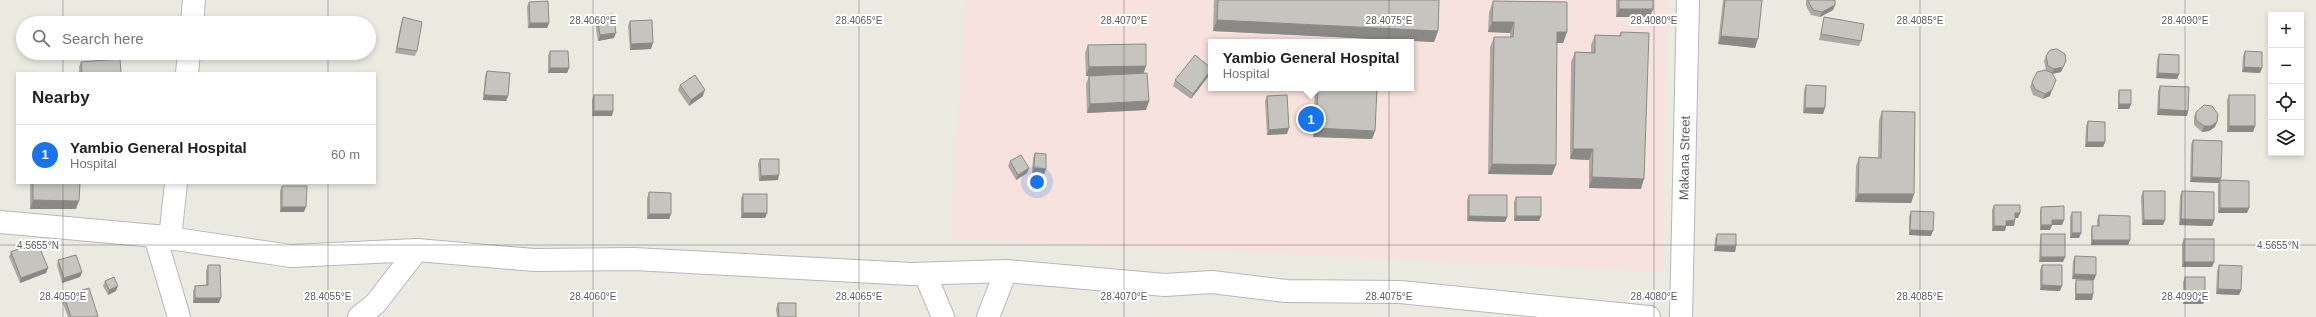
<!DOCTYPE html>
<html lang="en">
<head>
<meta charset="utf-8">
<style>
  body { margin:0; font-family:Arial,sans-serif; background:#f2f2f2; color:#222 }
  .controls { position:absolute; right:12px; top:12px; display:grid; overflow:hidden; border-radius:0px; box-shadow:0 2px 6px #0003 }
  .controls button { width:36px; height:36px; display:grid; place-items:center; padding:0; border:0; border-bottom:1px solid #e0e0e0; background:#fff; color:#222; font:20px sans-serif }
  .you { position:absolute; left:1037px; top:182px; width:14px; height:14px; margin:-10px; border:3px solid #fff; border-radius:50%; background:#1a73e8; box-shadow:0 0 0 6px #1a73e833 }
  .badge { display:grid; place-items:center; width:26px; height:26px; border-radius:50%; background:#1a73e8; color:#fff; font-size:13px; font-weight:700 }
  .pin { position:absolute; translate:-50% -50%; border:2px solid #fff; box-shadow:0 1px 4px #0006 }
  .popup { position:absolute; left:1208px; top:39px; width:206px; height:52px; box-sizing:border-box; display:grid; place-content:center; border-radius:0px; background:#fff; filter:drop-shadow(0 1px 3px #0005); font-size:13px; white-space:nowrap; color:#767676 }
  .popup b { font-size:15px; color:#222 }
  .popup::after { content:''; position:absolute; left:50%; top:100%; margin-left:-8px; border:8px solid transparent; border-top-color:#fff }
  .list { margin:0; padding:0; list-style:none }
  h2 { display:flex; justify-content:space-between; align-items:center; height:52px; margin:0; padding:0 16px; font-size:17px }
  h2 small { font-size:13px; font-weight:400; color:#767676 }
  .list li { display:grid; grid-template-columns:26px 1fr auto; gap:12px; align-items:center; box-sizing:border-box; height:60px; padding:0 16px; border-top:1px solid #e0e0e0 }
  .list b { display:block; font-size:15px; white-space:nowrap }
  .list p { margin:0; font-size:13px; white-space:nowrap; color:#767676 }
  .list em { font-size:13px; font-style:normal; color:#767676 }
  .icon { flex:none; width:22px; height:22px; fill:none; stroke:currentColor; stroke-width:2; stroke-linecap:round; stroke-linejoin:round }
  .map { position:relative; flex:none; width:2316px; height:317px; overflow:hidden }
  .search { position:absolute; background:#fff; box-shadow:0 2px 6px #0003; left:16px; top:16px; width:360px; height:44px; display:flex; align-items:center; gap:10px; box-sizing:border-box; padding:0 14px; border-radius:22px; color:#767676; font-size:15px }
  .panel { position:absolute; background:#fff; box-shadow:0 2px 6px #0003; left:16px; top:72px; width:360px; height:112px; border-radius:0px }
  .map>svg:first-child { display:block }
</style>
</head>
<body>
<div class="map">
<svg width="2316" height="317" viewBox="0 0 2316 317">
  <rect width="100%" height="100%" fill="#ebeae1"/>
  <path fill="#f8e2dd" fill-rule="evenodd" d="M965,0h702l-5,272 -712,-34zM1211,42h200v46h-200z"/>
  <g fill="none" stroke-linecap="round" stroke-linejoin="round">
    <defs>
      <g id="minor">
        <path d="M192,23l2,-23"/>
        <path d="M187,73l2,-20"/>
        <path d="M155,236l24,81"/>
        <path d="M170,239l6,-56"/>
        <path d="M925,274l18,43"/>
        <path d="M359,317l17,-14 41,-53"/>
        <path d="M988,317l18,-46"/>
        <path d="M1681,317l7,-317"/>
      </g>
      <path id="tertiary" d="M0,222l155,14 136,20 126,-6 117,10 100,-1 277,15 95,-3 159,14 47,-3 74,9 114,1 249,25"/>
    </defs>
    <use href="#minor" stroke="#b6b7bc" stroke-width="24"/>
    <use href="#tertiary" stroke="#b6b7bc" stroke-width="24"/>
    <use href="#minor" stroke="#fff" stroke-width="22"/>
    <use href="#tertiary" stroke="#fff" stroke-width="22"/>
  </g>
  <g fill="#aaa9a3">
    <path d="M1214,0h225l-1,31 -4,11 -221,-11z"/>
    <path d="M1616,0h37l-3,17h-34z"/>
    <path d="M1723,0h39l-7,48 -37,-4z"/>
    <path d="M1806,0h29v5l-2,5 -13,7 -9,-2 -5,-9z"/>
    <path d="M1493,1l74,31 -4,11h-6l-5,132 -64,-1 2,-127 4,-10h16v-4l-22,-1 1,-20z"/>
    <path d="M529,2l20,21 -2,5h-19l-1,-21z"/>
    <path d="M597,16l17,22 -16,3 -3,-19z"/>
    <path d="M403,17l14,34 -2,5 -20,-3 6,-30z"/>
    <path d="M1824,17l37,24 -2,5 -40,-6 4,-17z"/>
    <path d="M630,21l21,28 -21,1 -2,-24z"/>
    <path d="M1621,32l20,157 -52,-1v-28l-19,-1 1,-97 4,-10h16v-7l4,-10 24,1z"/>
    <path d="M1088,45l58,21 -3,7 6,28 -3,9 -59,3 -1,-29 3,-8h-3l-1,-23z"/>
    <path d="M550,51l19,17 -2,5h-19v-17z"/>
    <path d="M2245,51l17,17 -2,5 -18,-1 1,-16z"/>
    <path d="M2159,54l20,20 -2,5 -21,-1 1,-18z"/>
    <path d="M2046,56l20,5 -5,11 -9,2 -2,22 -7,3 -10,-4 -3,-8 2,-5 14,-12 -2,-9z"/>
    <path d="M81,62l40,11h-42v-6z"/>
    <path d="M487,71l21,25 -2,5 -23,-1 2,-24z"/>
    <path d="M1210,74l-19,25 -18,-13 2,-6z"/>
    <path d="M680,85l23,11 -14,10 -11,-16z"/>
    <path d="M1806,85l19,23 -2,6 -20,-1 1,-23z"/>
    <path d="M2160,86l28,25 -1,5 -30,-1 1,-24z"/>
    <path d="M1315,88h62l-2,43 -3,8 -59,-2z"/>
    <path d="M2119,90l12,14 -2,5h-11v-13z"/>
    <path d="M594,95l19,16 -1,5h-20v-16z"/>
    <path d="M2229,95l26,31 -2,6h-26v-32z"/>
    <path d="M1267,96l20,38 -20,1 -2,-34z"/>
    <path d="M1882,111l32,83 -3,9 -56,-1 1,-36 3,-9 19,1 1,-38z"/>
    <path d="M2196,112l19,15 -6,4 -7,1 -8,-7v-8z"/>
    <path d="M2088,121l17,21 -2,5h-18l1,-21z"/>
    <path d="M2193,140l27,40 27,33h-29v-28l1,-2 -29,-1 1,-37z"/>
    <path d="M1035,153l11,16 -2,5 -12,-1 1,-15z"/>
    <path d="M760,159l18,21 -19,1 -1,-17z"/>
    <path d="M1010,161l17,12 -11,7 -8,-14z"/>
    <path d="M30,183h50l-4,26h-46z"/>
    <path d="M282,186l22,26h-24v-21z"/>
    <path d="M2143,191l22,29 -2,5h-21l-1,-28z"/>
    <path d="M2182,191l32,29 -2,6 -33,-1 1,-29z"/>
    <path d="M649,192l22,22 -2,5h-22v-21z"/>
    <path d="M743,194l24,19 -2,5h-24v-19z"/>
    <path d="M1469,195l38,22 -2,5 -38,-1v-21z"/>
    <path d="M1516,197l25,19 -2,5h-25v-19z"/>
    <path d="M1994,205l26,8 -2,5h-3v2l-1,6h-8l-1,5h-13v-21z"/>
    <path d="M2041,207l23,13 -2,5h-10l-2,5h-10v-18z"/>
    <path d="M1911,211l20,25 -22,-1v-18z"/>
    <path d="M2072,212l9,21 -2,5h-9v-21z"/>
    <path d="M2099,215l31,25 -2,5h-37v-14l1,-5h5v-6z"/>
    <path d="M1717,234l19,12 -1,6 -21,-1 1,-12z"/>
    <path d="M2041,234l24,23 -2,5h-24l1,-23z"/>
    <path d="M2184,239l30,23 -2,5h-30v-23z"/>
    <path d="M11,252l37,16 -2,5 -26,10 -11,-26z"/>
    <path d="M2075,256l21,19 -2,5 -22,-1 1,-18z"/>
    <path d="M58,260l24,12 -2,5 -18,6 -5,-18z"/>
    <path d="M208,265l11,38h-26v-12l2,-5 11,-1v-14z"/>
    <path d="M2042,265l18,26 -20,-1v-20z"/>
    <path d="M2219,265l22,25 -2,5 -23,-1 1,-23z"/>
    <path d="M2185,277l20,22 -2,5h-20v-22z"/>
    <path d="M2076,280l17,14 -1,6h-17v-15z"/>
    <path d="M105,281l11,10 -8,4 -5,-9z"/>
    <path d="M64,296l33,21h-29l-6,-16z"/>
    <path d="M778,303l18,14h-19l-1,-8z"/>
  </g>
  <g fill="#8b8985">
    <path d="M1835,5l-2,5 -13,7 2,-5z"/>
    <path d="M1619,9h34l-3,8h-34z"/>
    <path d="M1217,20l221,11 -4,11 -221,-11z"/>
    <path d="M1492,22h22l-4,11 -22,-1z"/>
    <path d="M530,23h19l-2,5h-19z"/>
    <path d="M1557,32h10l-4,11h-9z"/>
    <path d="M616,33l-2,5 -16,3 2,-6z"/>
    <path d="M1721,36l37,3 -3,9 -37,-4z"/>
    <path d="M653,43l-2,6 -21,1 1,-6z"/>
    <path d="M2066,61l-5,11 -9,2 2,-5z"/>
    <path d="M1146,66l-3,9 -57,1 3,-9z"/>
    <path d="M2244,67l18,1 -2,5 -18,-1z"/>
    <path d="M550,68h19l-2,5h-19z"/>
    <path d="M1211,70l-1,4 -19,25 2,-5z"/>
    <path d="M2158,73l21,1 -2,5 -21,-1z"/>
    <path d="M705,90l-2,6 -14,10 2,-6z"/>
    <path d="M2052,90l-2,6 -7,3 2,-5z"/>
    <path d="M484,95l24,1 -2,5 -23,-1z"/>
    <path d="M1149,101l-3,9 -59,3 3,-9z"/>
    <path d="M2119,104h12l-2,5h-11z"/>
    <path d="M1805,108h20l-2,6 -20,-1z"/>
    <path d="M2159,109l29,2 -1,5 -30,-1z"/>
    <path d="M594,111h19l-1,5h-20z"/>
    <path d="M2217,122l-2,5 -6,4 -7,1 2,-6z"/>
    <path d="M2229,126h26l-2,6h-26z"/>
    <path d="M1289,128l-2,6 -20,1 2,-5z"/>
    <path d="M1316,128l59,3 -3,8 -59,-2z"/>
    <path d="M2087,142h18l-2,5h-18z"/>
    <path d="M1573,149h20l-4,11 -19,-1z"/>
    <path d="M1492,164l64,1 -4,10 -64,-1z"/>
    <path d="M1029,168l-2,5 -11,7 2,-5z"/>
    <path d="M1034,168l12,1 -2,5 -12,-1z"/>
    <path d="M779,175l-1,5 -19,1 2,-5z"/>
    <path d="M1592,177l52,2 -3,10 -52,-1z"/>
    <path d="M2192,177l29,1 -2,5 -29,-1z"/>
    <path d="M1858,194h56l-3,9 -56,-1z"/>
    <path d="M33,200l46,1 -3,8h-46z"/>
    <path d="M282,207h24l-2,5h-24z"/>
    <path d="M2220,208h29l-2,5h-29z"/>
    <path d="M743,213h24l-2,5h-24z"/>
    <path d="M2015,213h5l-2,5h-4z"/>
    <path d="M649,214h22l-2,5h-22z"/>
    <path d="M1469,216l38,1 -2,5 -38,-1z"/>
    <path d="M1516,216h25l-2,5h-25z"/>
    <path d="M2181,219l33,1 -2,6 -33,-1z"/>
    <path d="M2015,220l-1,6h-8l-1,5h-13l2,-5 12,-5z"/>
    <path d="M2052,220h12l-2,5h-12z"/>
    <path d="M2144,220h21l-2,5h-21z"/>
    <path d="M2041,225h11l-2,5h-10z"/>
    <path d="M1910,230l23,1 -2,5 -22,-1z"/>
    <path d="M2072,233h9l-2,5h-9z"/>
    <path d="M2092,240h38l-2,5h-37z"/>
    <path d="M1716,246h20l-1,6 -21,-1z"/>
    <path d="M2041,257h24l-2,5h-24z"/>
    <path d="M2184,262h30l-2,5h-30z"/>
    <path d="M48,268l-2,5 -26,10 1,-5z"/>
    <path d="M82,272l-2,5 -18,6 2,-5z"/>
    <path d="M2074,274l22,1 -2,5 -22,-1z"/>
    <path d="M2042,285l20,1 -2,5 -20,-1z"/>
    <path d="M118,286l-2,5 -8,4 1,-5z"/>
    <path d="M2218,289l23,1 -2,5 -23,-1z"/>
    <path d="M2076,294h17l-1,6h-17z"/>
    <path d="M195,298h26l-2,5h-26z"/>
    <path d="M2185,299h20l-2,5h-20z"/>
  </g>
  <g fill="#c6c4be" stroke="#8b8985">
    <path d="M1218,0h221l-1,31 -221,-11z"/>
    <rect x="1619" y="0" width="34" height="9"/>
    <path d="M1725,0h37l-4,39 -37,-3z"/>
    <path d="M1808,0h27v5l-13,7 -9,-2 -5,-9z"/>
    <path d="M548,1l1,22h-19l-1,-21z"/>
    <path d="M1493,1l74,1v30h-10l-1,133 -64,-1 2,-127h19l1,-15h-22z"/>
    <path d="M613,14l3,19 -16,2 -3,-19z"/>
    <path d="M403,17l19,5 -5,29 -20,-3z"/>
    <path d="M1824,17l40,7 -3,17 -40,-7z"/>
    <path d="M652,20l1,23 -22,1 -1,-23z"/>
    <path d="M1621,32l28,1 -5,146 -52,-2 1,-28h-20l2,-97 20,1v-18l26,1z"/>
    <path d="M1146,44v22l-57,1 -1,-22z"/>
    <path d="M2057,49l8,5 1,7 -3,6 -9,2 -6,-3 -2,-10 4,-6z"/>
    <path d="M550,51h18l1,17h-19z"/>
    <path d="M2245,51l17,1v16l-18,-1z"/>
    <path d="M2159,54l20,1v19l-21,-1z"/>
    <path d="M1195,55l16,13v2l-18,24 -18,-14z"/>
    <path d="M120,59l1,14h-39l-1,-11z"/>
    <path d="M2045,70l7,3 4,7 -4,10 -7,4 -10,-5 -3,-7 5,-10z"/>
    <path d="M487,71l23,2 -2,23 -24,-1z"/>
    <path d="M1147,73l2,28 -59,3 -1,-28z"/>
    <path d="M695,75l10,15 -14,10 -11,-15z"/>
    <path d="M1806,85l20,1 -1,22h-20z"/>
    <path d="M2160,86l29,1 -1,24 -29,-2z"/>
    <path d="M1318,88h59l-2,43 -59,-3z"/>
    <rect x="2119" y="90" width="12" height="14"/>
    <rect x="594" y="95" width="19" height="16"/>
    <path d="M1287,95l2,33 -20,2 -2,-34z"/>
    <rect x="2229" y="95" width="26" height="31"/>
    <path d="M2204,105l8,1 6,8 -1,8 -6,4h-7l-8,-6v-8z"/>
    <path d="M1882,111l33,1 -1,82h-56l1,-37 22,1z"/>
    <path d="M2088,121l17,1v20h-18z"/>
    <path d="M2193,140l29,1 -1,37 -29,-1z"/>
    <path d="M1035,153l11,1v15l-12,-1z"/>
    <path d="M1021,155l8,13 -11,7 -8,-14z"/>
    <path d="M760,159h19v16l-18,1z"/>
    <path d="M2220,180l29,1v27h-29z"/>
    <path d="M33,183h47l-1,18 -46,-1z"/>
    <path d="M282,186h25l-1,21h-24z"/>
    <path d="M2143,191h22v29h-21z"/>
    <path d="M2182,191l32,1v28l-33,-1z"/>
    <path d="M649,192l22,1v21h-22z"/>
    <rect x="743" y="194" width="24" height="19"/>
    <path d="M1469,195h38v22l-38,-1z"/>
    <rect x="1516" y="197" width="25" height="19"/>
    <path d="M1994,205h26v8h-5v7l-9,1v5h-12z"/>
    <path d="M2064,206v14h-12v5h-11v-18z"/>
    <path d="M1911,211l23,1 -1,19 -23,-1z"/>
    <rect x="2072" y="212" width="9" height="21"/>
    <path d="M2099,215l31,1v24h-38v-14h7z"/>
    <path d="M1717,234h19v12h-20z"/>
    <rect x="2041" y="234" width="24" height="23"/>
    <rect x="2184" y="239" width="30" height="23"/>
    <path d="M37,241l11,27 -27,10 -10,-26z"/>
    <path d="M76,255l6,17 -18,6 -6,-18z"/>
    <path d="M2075,256l21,1v18l-22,-1z"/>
    <path d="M208,265h12l1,33h-26v-12l13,-1z"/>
    <path d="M2042,265h20v21l-20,-1z"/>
    <path d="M2219,265l23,1 -1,24 -23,-1z"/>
    <path d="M114,277l4,9 -9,4 -4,-9z"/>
    <rect x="2185" y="277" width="20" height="22"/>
    <rect x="2076" y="280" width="17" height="14"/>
    <path d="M89,288l9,28 -3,1h-24l-7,-21z"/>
    <path d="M778,303h18v14h-17z"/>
  </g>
  <path fill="none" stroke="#595b60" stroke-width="1" stroke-opacity="0.45" d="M63,0v23M328,0v23M593,0v317M859,0v317M1124,0v317M1389,0v317M1654,0v317M1920,0v317M2185,0v317M63,53v20M328,53v20M63,183v134M328,183v134M0,245h2316"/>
  <g text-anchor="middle" stroke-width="4" stroke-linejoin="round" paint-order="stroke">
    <g font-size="13" fill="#595b60" stroke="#fff">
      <text transform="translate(1684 158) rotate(-89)" y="5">Makana Street</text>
    </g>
  </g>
  <g font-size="10" text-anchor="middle" fill="#595b60" stroke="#fff" stroke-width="4" stroke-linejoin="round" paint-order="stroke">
    <text x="593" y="24">28.4060°E</text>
    <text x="859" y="24">28.4065°E</text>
    <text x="1124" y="24">28.4070°E</text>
    <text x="1389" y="24">28.4075°E</text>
    <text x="1654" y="24">28.4080°E</text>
    <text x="1920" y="24">28.4085°E</text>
    <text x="2185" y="24">28.4090°E</text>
    <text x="38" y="249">4.5655°N</text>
    <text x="2278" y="249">4.5655°N</text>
    <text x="63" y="300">28.4050°E</text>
    <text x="328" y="300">28.4055°E</text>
    <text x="593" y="300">28.4060°E</text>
    <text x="859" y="300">28.4065°E</text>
    <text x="1124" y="300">28.4070°E</text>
    <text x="1389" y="300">28.4075°E</text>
    <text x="1654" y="300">28.4080°E</text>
    <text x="1920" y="300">28.4085°E</text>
    <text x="2185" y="300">28.4090°E</text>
  </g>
</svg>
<div class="controls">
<button>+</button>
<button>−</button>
<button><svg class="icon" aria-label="locate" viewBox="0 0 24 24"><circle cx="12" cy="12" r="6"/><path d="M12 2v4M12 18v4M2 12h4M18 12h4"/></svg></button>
<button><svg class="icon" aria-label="layers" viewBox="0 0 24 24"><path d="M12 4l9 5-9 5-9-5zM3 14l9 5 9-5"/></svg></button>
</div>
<div class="you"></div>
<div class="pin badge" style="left:1311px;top:119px">1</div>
<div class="popup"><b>Yambio General Hospital</b>Hospital</div>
<div class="search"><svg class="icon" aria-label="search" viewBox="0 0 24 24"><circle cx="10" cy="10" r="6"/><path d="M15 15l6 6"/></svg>Search here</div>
<section class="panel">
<h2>Nearby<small></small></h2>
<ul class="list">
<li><span class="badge">1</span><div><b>Yambio General Hospital</b><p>Hospital</p></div><em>60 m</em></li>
</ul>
</section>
</div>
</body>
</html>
